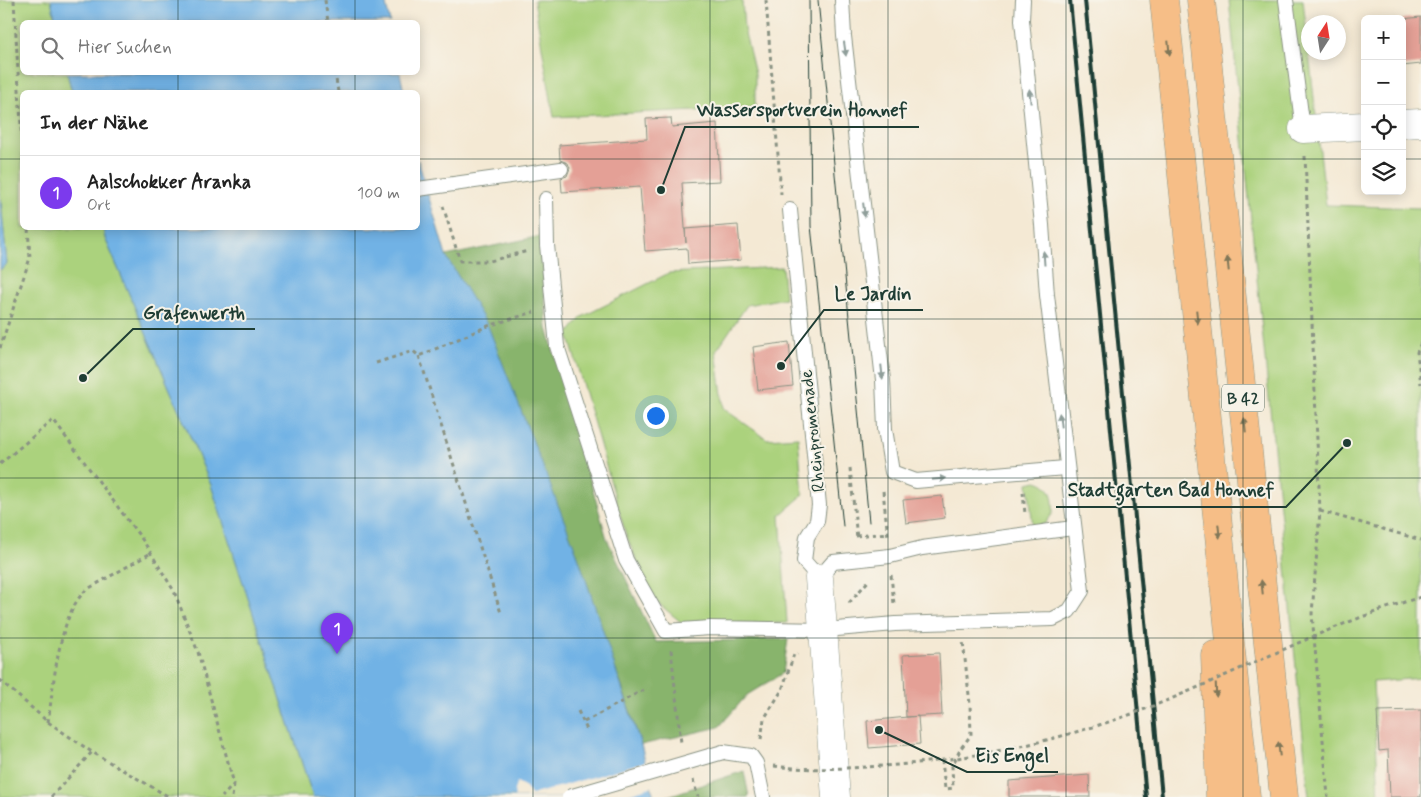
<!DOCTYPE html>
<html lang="de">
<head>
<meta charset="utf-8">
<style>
  body { margin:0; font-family:Mynerve,sans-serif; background:#f2f2f2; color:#222 }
  .controls { position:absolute; right:15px; top:15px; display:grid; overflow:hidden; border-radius:8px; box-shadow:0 2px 12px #0003 }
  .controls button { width:45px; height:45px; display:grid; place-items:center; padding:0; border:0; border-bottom:1px solid #e0e0e0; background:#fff; color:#222; font:25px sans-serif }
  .compass { position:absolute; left:1301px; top:15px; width:45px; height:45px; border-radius:50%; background:#fff; box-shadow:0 2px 12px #0003; rotate:12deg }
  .you { position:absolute; left:655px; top:415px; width:18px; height:18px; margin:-12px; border:4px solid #fff; border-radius:50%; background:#1a73e8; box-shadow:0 0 0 8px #1a73e833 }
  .badge { display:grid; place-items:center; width:32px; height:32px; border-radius:50%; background:#7c3aed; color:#fff; font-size:16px; font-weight:700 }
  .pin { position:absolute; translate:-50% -41px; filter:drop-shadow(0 1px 2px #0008) }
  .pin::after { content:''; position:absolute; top:26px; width:18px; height:15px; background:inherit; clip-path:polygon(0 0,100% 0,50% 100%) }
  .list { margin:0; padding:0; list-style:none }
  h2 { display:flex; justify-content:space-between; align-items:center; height:65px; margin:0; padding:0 20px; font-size:21px }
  h2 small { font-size:16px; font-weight:400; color:#767676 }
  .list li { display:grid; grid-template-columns:32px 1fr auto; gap:15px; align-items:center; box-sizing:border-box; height:75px; padding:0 20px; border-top:1px solid #e0e0e0 }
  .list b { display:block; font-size:19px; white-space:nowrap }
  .list p { margin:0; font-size:16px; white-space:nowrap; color:#767676 }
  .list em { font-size:16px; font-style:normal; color:#767676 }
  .icon { flex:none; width:28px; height:28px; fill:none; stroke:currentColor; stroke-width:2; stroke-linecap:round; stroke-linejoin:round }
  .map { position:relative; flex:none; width:1421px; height:797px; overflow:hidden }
  .search { position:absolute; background:#fff; box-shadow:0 2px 12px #0003; left:20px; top:20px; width:400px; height:55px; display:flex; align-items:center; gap:12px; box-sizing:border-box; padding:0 18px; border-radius:8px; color:#767676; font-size:19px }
  .panel { position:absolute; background:#fff; box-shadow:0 2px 12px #0003; left:20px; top:90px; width:400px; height:140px; border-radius:8px }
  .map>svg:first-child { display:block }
</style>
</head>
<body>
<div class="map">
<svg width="1421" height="797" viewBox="0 0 1421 797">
  <rect width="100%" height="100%" fill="#f7f3e8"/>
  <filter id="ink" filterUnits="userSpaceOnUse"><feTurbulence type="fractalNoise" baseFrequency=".02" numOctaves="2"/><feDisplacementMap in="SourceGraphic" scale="10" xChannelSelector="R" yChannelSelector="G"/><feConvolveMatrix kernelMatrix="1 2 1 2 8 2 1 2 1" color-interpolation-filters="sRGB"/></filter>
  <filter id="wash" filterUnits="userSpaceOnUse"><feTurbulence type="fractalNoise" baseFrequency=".0096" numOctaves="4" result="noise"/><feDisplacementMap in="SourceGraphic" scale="20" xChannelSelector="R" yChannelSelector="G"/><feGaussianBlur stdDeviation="1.12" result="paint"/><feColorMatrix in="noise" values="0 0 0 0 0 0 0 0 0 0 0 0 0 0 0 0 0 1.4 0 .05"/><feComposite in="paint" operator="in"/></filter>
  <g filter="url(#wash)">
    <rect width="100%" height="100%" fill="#f4e9d4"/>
    <g fill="#abd27d" stroke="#658858">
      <path d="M0,0h51l5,22h-34v50l45,1 5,19h-50v136h81l2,10 106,247 102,312h-313v-527l7,-6 -7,-73z"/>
      <path d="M534,0h208l2,29 11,45v33l-201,10z"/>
      <path d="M1229,0h74l23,205 95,3v470l-48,4 6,115h-70z"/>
      <path d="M782,267l3,31 -38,7 -31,46 8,58 43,30 31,-2 5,58 -23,20 7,108h-105l-30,-25 -26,-63 -58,-201 14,-17 87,-44z"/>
      <path d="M1036,481c16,4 18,17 17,32l-8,11 -12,3 -5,-44z"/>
    </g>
    <g fill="#88b46c" stroke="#547850">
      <path d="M541,236l6,92 39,138 21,73 49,103 132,-3 -5,34 -36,22 -28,32 -78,18 -20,-61 -175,-428z"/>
      <path d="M744,771l5,26h-84z"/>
    </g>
    <g fill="#71b2e5" stroke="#48788c">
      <path d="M51,0h334l5,22h-334z"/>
      <path d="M67,73h333l4,19h-332z"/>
      <path d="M418,160l28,96 42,70 90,230 63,189 13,52h-341l-102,-312 -106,-247 -2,-10h315z"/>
      <path d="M0,191l7,73 -7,6z"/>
    </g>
    <path fill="#f4e9d4" d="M647,761l7,25 -36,11h-103l-1,-7 3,-8 9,5 5,8z"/>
    <g id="blocks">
      <g fill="#e4a096">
        <path d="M1421,17v47l-19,2v-47z"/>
        <path d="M671,118l1,9 45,-4 3,58 -38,2 4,60 -1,-14 53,-4 3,35 -53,4 -1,-16 -42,3 -5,-64 -78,5 -1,-14 6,-2 3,-8 -2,-5 -8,-3 -1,-15 88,-6 -1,-20z"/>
        <path d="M789,342l4,44 -35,4 -5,-43z"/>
        <path d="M942,496l3,22 -39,5 -3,-23z"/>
        <path d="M939,653l3,62 -36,2 -3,-62z"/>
        <path d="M1421,710v87h-31l-2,-47 -9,1 -2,-40z"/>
        <path d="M918,716l2,28 -51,4 -2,-27z"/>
        <path d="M1089,775l1,22h-81v-16z"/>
      </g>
    </g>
  </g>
  <g filter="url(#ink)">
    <use href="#blocks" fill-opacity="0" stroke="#8a9384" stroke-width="1"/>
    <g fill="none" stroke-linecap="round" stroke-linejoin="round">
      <defs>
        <g id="lane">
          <path d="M842,0l2,36 39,344 2,49 7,43 24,9 149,-13"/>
          <path d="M1286,0l17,129"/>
          <path d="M418,189l143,-20"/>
          <path d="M546,199l1,46 10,101 69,214 40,71 44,-3 115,2 70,-6 158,-5 16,-8 13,-20 -35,-296 -5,-70 -20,-205 1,-20"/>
          <path d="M790,210l29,295 -2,16 -10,16 -3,24 15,17 14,-16 57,-6 32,-8 151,-20"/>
          <path d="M723,752l28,4 5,7 7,34"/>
        </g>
        <g id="street">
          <path d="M1402,124l19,-1"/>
          <path d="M1303,129l62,-3"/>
          <path d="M819,578l17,219"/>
        </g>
        <g id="highway">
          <path d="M1164,0l82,797"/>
          <path d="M1201,0l83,797"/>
          <path d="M1215,655l5,142"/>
        </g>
      </defs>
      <use href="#lane" stroke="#8a9384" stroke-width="16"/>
      <use href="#street" stroke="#8a9384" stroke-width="29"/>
      <use href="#highway" stroke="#8a9384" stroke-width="29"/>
      <g stroke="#8a9384" stroke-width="3" stroke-dasharray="4 4" stroke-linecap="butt">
        <path d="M14,0l8,143"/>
        <path d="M325,0l3,22"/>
        <path d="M766,0l15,194"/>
        <path d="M335,72l3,20"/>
        <path d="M1305,156l15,355 -8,103 16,183"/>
        <path d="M443,206l17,55h30l38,-10"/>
        <path d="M1421,343l-4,9 4,32"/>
        <path d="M0,348l30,-90 -2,-30"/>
        <path d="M419,356l82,257"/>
        <path d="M376,363l37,-12 6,5 69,-30 46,-14"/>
        <path d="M0,464l53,-44 91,122 30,49 24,61 36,132 -12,13"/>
        <path d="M850,468l7,71"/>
        <path d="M883,491l5,46"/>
        <path d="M1023,492l2,22"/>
        <path d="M1320,511l101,29"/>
        <path d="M856,536l32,-3"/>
        <path d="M891,575l3,29"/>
        <path d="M849,603l21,-24"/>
        <path d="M671,650l10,93"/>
        <path d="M0,680l48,42 44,30 77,45"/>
        <path d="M578,711l10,21"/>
        <path d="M48,722c6,-38 10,-106 38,-132l65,-37"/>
        <path d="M584,722l63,-34"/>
        <path d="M761,739l3,-20 18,-29 12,-36h4"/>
        <path d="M942,760l3,29 8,-1 -1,-22 9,-18 10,-13 -1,-31 -7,-63"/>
        <path d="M693,780l5,17"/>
        <path d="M51,797l41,-45"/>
        <path d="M232,797l2,-12"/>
      </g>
      <use href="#lane" stroke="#fff" stroke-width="14"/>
      <use href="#street" stroke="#fff" stroke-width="28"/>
      <use href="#highway" stroke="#f6be87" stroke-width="28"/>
      <g stroke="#1f3d34" stroke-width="1">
        <path d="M809,0l2,226 32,300"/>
        <path d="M818,0l51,522"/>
      </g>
      <g stroke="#1f3d34" stroke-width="4">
        <path d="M1070,0l76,797"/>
        <path d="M1085,0l77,797"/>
      </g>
      <defs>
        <path id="lane-bridge" d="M569,797l154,-45"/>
      </defs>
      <use href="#lane-bridge" stroke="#8a9384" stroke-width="16" stroke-linecap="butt"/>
      <path stroke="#8a9384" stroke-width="3" stroke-dasharray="4 4" stroke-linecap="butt" d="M774,766c36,5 74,2 109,0 90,-6 181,-26 265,-58 92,-36 178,-83 273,-111"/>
      <use href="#lane-bridge" stroke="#fff" stroke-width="14"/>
    </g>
    <defs><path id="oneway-solid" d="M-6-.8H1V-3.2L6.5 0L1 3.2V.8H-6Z" transform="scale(1.25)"/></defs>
    <g fill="#807759">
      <use href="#oneway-solid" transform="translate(1169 48) rotate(84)"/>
      <use href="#oneway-solid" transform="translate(1228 264) rotate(-96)"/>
      <use href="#oneway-solid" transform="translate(1197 317) rotate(84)"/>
      <use href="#oneway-solid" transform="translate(1245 425) rotate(-96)"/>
      <use href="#oneway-solid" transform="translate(1219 531) rotate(84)"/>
      <use href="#oneway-solid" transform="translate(1262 587) rotate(-96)"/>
      <use href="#oneway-solid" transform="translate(1216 690) rotate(88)"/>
      <use href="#oneway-solid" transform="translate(1279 749) rotate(-96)"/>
    </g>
    <g fill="#8f9e9a">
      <use href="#oneway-solid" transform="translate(845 49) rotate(82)"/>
      <use href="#oneway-solid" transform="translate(1030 96) rotate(-95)"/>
      <use href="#oneway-solid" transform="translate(864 210) rotate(83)"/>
      <use href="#oneway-solid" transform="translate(1044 258) rotate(-94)"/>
      <use href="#oneway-solid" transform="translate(882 372) rotate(84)"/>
      <use href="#oneway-solid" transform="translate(1060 420) rotate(-96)"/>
      <use href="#oneway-solid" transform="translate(939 479) rotate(-5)"/>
    </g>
  </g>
  <path fill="none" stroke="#1f3d34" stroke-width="1" stroke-opacity="0.55" d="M178,0v22M355,0v22M533,0v797M710,0v797M888,0v797M1066,0v797M1243,0v797M178,72v20M355,72v20M0,159h22M418,159h947M1402,159h19M178,228v569M355,228v569M0,319h1421M0,478h1421M0,638h1421"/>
  <g text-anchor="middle" stroke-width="4" stroke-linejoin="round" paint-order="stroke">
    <rect fill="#f7f3e8" stroke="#60746a" stroke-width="1" x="1222" y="384.5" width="42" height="27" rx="4"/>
    <g font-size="16" font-weight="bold" fill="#1f3d34">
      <text x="1243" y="404">B 42</text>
    </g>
    <g font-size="18" fill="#1f3d34" stroke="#f7f3e8">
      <text transform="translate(812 431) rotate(-96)" y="6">Rheinpromenade</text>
    </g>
  </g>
  <path fill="none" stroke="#1f3d34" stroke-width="2" d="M661 190L685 127H919M781 366L824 310H923M83 378L133 329H255M1347 443L1286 507H1056M879 730L967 772H1058"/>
  <g fill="#1f3d34" stroke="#f7f3e8" stroke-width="2">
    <circle cx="661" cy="190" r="5"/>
    <circle cx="781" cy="366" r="5"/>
    <circle cx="83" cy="378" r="5"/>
    <circle cx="1347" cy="443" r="5"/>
    <circle cx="879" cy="730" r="5"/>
  </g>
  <g font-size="19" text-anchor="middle" font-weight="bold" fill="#1f3d34" stroke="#f7f3e8" stroke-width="4" stroke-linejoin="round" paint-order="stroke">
    <text x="802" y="116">Wassersportverein Honnef</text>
    <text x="873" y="300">Le Jardin</text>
    <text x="194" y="319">Grafenwerth</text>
    <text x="1171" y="496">Stadtgarten Bad Honnef</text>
    <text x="1012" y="762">Eis Engel</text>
  </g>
</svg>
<div class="controls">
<button>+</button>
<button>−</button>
<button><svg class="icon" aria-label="locate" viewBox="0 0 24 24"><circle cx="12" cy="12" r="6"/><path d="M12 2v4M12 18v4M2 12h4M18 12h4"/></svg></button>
<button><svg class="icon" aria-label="layers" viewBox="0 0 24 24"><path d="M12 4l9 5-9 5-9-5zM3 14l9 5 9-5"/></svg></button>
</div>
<svg class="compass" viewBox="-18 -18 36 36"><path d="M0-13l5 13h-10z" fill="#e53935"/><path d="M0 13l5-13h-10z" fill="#767676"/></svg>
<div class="you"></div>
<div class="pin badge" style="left:337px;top:654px">1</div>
<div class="search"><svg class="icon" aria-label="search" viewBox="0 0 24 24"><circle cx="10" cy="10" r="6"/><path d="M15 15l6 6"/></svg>Hier suchen</div>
<section class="panel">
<h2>In der Nähe<small></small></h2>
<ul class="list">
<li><span class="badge">1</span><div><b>Aalschokker Aranka</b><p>Ort</p></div><em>100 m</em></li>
</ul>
</section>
</div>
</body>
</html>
